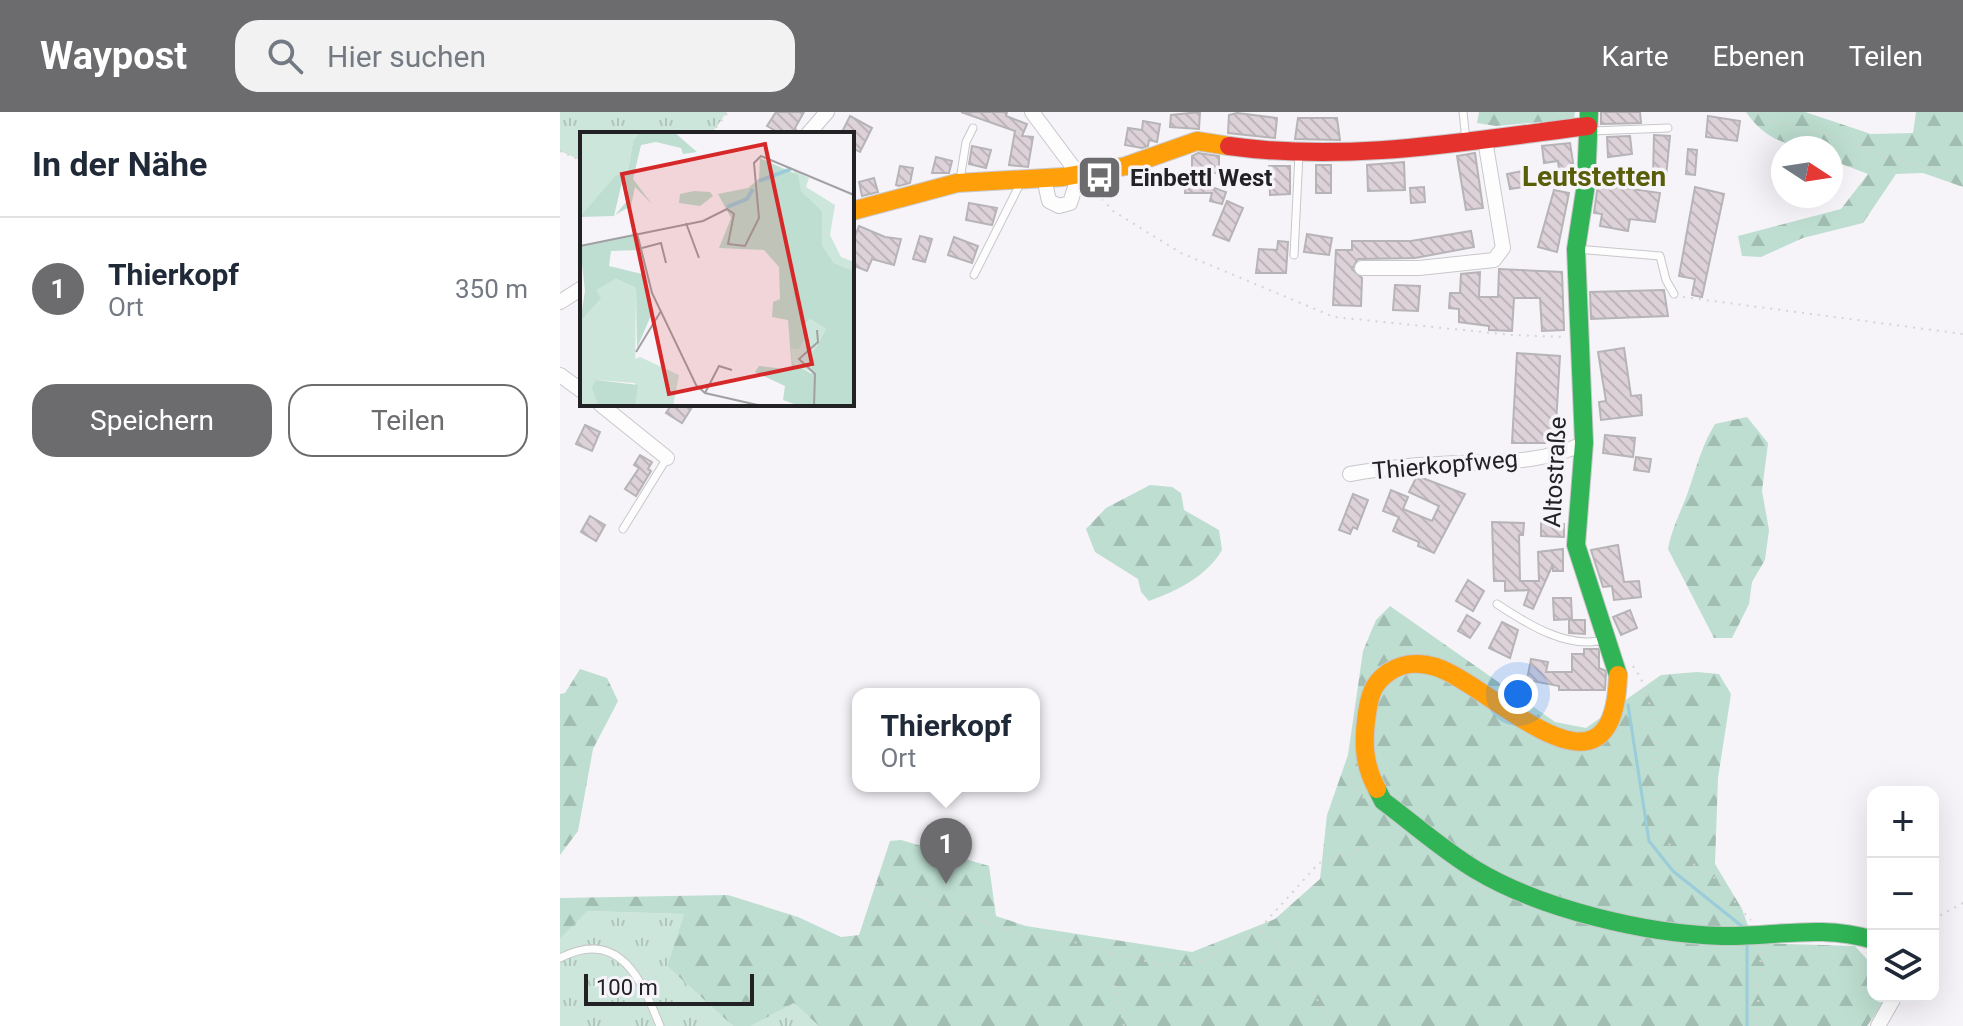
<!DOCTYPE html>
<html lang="de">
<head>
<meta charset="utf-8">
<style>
  body { margin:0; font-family:Roboto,sans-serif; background:#f2f2f3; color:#1f2937 }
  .controls { position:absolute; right:24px; bottom:24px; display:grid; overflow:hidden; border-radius:16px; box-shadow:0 8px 32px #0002 }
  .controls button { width:72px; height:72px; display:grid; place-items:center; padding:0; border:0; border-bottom:2px solid #e0e1e3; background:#fff; color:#1f2937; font:40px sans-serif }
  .compass { position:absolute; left:1211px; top:24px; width:72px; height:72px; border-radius:50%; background:#fff; box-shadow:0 8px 32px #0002; rotate:102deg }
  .scale { position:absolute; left:24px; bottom:20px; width:170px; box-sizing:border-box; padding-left:8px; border:4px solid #222123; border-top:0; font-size:22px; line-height:28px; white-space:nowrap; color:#222123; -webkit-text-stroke:6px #f6f3f9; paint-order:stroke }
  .you { position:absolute; left:958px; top:582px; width:28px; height:28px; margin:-20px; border:6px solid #fff; border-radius:50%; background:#1a73e8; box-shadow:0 0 0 12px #1a73e833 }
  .badge { display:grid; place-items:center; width:52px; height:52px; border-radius:50%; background:#6c6b6e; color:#fff; font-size:26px; font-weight:700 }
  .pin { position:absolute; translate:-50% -66px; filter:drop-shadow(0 2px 4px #0008) }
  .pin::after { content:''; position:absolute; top:42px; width:28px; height:24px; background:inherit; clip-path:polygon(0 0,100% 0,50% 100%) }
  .popup { position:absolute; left:292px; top:576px; width:188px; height:104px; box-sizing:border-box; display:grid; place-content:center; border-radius:16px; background:#fff; filter:drop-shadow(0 2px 6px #0005); font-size:26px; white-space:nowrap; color:#747a83 }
  .popup b { font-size:30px; color:#1f2937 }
  .popup::after { content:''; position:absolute; left:50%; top:100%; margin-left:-16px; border:16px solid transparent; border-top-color:#fff }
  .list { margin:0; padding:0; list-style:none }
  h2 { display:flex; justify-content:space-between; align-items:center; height:104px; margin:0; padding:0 32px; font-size:34px }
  h2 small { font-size:26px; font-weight:400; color:#747a83 }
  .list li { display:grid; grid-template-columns:52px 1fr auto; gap:24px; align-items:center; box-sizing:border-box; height:144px; padding:0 32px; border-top:2px solid #e0e1e3 }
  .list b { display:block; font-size:30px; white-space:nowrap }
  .list p { margin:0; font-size:26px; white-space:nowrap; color:#747a83 }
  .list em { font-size:26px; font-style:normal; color:#747a83 }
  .actions { display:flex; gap:16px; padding:24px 32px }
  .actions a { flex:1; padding:18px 0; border:2px solid #6c6b6e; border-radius:24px; text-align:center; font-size:28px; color:#6c6b6e }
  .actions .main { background:#6c6b6e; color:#fff }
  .icon { flex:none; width:44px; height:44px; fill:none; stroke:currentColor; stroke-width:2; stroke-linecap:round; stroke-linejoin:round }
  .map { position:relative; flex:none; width:1403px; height:914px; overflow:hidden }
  header { display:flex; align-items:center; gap:48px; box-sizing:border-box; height:112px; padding:0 40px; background:#6c6b6e; color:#fff }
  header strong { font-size:38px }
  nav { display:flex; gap:44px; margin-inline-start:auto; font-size:28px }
  .search { width:560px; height:72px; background:#f2f2f3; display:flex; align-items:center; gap:20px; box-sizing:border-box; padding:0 28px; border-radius:24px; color:#747a83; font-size:30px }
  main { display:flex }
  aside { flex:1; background:#fff }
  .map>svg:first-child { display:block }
</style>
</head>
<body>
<header>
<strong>Waypost</strong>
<div class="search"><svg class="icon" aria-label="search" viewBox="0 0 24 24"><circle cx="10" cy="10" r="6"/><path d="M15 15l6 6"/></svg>Hier suchen</div>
<nav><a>Karte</a><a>Ebenen</a><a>Teilen</a></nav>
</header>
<main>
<aside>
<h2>In der Nähe<small></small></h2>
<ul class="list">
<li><span class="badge">1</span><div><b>Thierkopf</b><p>Ort</p></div><em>350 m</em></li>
</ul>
<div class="actions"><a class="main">Speichern</a><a>Teilen</a></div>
</aside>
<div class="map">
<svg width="1403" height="914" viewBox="0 0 1403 914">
  <defs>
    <pattern id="grass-tufts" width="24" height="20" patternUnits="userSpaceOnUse" patternTransform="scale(2)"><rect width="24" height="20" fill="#cde6db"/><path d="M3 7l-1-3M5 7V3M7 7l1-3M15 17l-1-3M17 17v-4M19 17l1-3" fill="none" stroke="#b0c5bc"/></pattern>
    <pattern id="forest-firs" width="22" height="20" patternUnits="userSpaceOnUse" patternTransform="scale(2)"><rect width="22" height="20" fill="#bdded0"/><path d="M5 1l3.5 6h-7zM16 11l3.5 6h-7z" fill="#a2beb2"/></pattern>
    <pattern id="building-back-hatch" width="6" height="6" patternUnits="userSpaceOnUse" patternTransform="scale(2)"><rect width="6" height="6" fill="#ded2d9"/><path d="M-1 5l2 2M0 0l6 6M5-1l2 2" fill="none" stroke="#beb4ba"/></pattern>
  </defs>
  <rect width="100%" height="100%" fill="#f6f4f8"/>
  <g fill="url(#grass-tufts)">
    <path d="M0,0h167l-16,22h-129v27l-22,-10z"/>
    <path d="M26,799l98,3 -17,52 66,60h-173v-87z"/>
    <path d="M234,891l25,23h-68z"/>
  </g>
  <g fill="url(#forest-firs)">
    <path d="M919,0h96l-1,7 -78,7 -19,-3z"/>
    <path d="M1186,0h59l66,22 42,-1 3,-21h47v75l-40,-14 -27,1 -33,49 -60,15 -42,19 -19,-1 -4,-20 103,-27 27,-35 -37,-14v-12c-36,0 -63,-4 -85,-36z"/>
    <path d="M1187,305l21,26 -6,48 7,39 -4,30 -13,22 -3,22 -17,34h-18l-46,-89c4,-22 14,-39 21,-60 8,-23 13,-44 26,-65z"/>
    <path d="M590,373l22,2 9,6 3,17 35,20 3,20c-15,26 -45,41 -73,51l-8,-9 -3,-13 -43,-27 -9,-23 20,-21z"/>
    <path d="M830,494l165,116 31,6 75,-53 36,-3 22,2 12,20 -13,84 -3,86 27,45 12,34 101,3 18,20v30h11v6l-17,24h-1048l-25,-23 -43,23h-18l-66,-60 17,-52 -97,-3 -27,28v-41l168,-3 70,22 43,20 18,-2 31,-94 11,-1 88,26 7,50 30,10 166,26 83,-33 45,-40 7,-64 21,-60 15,-104 13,-31z"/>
    <path d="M20,557l27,9 11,23 -25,48 -15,82 -18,24v-161l5,-1z"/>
  </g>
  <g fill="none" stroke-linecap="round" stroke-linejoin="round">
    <g stroke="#9bccda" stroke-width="3">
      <path d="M1068,593l21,136 24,30 70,56"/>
      <path d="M1187,830v84"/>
    </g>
  </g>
  <g fill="url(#building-back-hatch)" stroke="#b6b4b6" stroke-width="2">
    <path d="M216,0h28l-9,16 3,6h-17l-14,-8z"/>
    <path d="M401,0h46l-1,4 21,8 -5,12 11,1 -5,30 -19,-2 6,-34z"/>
    <path d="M640,0l-1,17 -29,-2 1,-12z"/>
    <path d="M1041,0h39l1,11 -40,1z"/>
    <path d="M677,1l40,5 -2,20 -47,-5 1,-18z"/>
    <path d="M290,4l22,12 -12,24 -8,-4v-14h-11z"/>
    <path d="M1148,4l32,5 -3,20 -31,-4z"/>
    <path d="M738,6h39l3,22 -45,-1z"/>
    <path d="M583,9l17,3 -3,18 -8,-2 -1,6 -6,2 -17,-3 3,-17 14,2z"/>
    <path d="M1094,23l16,1 -4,41 -13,-1z"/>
    <path d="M1070,24l2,18 -24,3 -1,-20z"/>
    <path d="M1010,31l4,26 -15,1 -1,-9 -14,2 -2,-17z"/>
    <path d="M412,34l19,4 -5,18 -17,-4z"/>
    <path d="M1128,37l9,1 -2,25 -9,-1z"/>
    <path d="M638,41l21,3v17h-27v-17z"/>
    <path d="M915,41l8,55 -17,2 -9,-54z"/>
    <path d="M376,45l16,4 -3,12h-17z"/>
    <path d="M844,50l1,28 -37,1 -1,-26z"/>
    <rect x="756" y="53" width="15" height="28"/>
    <path d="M340,54l13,2 -3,15 -11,3 -3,-1z"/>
    <path d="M709,54h21v28l-20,1z"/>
    <path d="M967,58l3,16 -20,3 -3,-15z"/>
    <path d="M314,66l4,14 -16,4 -3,-14z"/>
    <path d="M626,66l40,14 -4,12 -12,-3 2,-8h-27z"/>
    <path d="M1038,72l62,9 -5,29 -25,-3 -2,12 -28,-5 2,-12 -8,-1z"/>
    <path d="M864,75l1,15 -14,1 -1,-15z"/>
    <path d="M1135,75l29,7 -22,103 -10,-2 3,-16 -16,-3z"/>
    <path d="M994,78l15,3 -12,59 -19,-5z"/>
    <path d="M667,89l16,7 -14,33 -16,-6z"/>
    <path d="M409,91l28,5 -5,17 -26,-5z"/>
    <path d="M299,114l26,11 16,2 -7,26 -22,-6 -5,12 -15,-6v-22z"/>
    <path d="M911,119l3,16 -59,11 -57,1 -6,10 10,9 -1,28 -28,-1 3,-55h16v-9h59z"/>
    <path d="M747,122l25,4 -3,17 -25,-3z"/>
    <path d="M360,124l12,3 -7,23 -12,-3z"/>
    <path d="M394,125l24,9 -6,17 -24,-8z"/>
    <path d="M718,129l10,1 -2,31h-30l3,-24 18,1z"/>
    <path d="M939,157l63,3 2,58 -22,1 -2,-33h-26l-2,33 -23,-1v-4l-30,-4v-13l-10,-1 1,-15h10l1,-19 19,-2 -1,25h19z"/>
    <path d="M835,173l25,1 -2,25 -25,-1z"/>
    <path d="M1104,178l4,26 -77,3 -1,-27z"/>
    <path d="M1064,236l7,48 10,-1 1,20 -41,5 -2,-18 7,-1 -8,-49z"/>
    <path d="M957,241l43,3 -4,68 -3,1 2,18h-43z"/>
    <path d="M112,292h22l-12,19 -16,-10z"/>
    <path d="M25,313l15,7 -8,19 -16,-7z"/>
    <path d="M1045,323l30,3 -2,19 -30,-4z"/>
    <path d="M80,343l12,7 -4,7 3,2 -15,25 -11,-7 14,-21 -5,-3z"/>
    <path d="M1076,345l15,2 -2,13 -15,-2z"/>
    <path d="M857,364l48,18 -31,59 -16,-7 1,-4 -26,-11 6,-14 -16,-6 8,-21 17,7 -5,12 29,12 7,-15 -30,-14z"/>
    <path d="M793,382l15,6 -11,29 -4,-2 -3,7 -11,-4z"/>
    <path d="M30,404l15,9 -9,16 -15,-9z"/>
    <path d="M932,410l32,1 -1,12h-4l1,46h19l-1,-29 25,-3v22h-10v-7l-20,45 -9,-4 5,-15 -24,1v-10h-11z"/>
    <path d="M981,411l23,1v13l-23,-1z"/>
    <path d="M1058,433l6,37 15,-1 2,16 -27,3 -2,-14 -9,1 -12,-37z"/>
    <path d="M908,468l16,11 -11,20 -17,-10z"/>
    <path d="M993,486h18l1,21 -18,1z"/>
    <path d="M1070,498l7,18 -16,7 -8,-18z"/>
    <path d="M907,503l13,8 -10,15 -12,-7z"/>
    <path d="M1009,508h16v14l-16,-1z"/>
    <path d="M942,510l16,8 -8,28 -21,-10z"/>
    <path d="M1024,537h15v19l7,3 -1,19h-46v-4l-32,-6 4,-21 17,3 -2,10h26v-18h12z"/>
  </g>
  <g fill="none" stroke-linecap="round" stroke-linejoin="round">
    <defs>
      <g id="lane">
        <path d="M903,0l3,28"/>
        <path d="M1031,19l77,-3"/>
        <path d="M400,68l6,-38 7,-14"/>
        <path d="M1016,137l84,7 6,24 8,14"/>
        <path d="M734,143l5,-101"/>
        <path d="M414,163l47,-93"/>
        <path d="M63,417l44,-71"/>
        <path d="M937,492c30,20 73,47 109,35"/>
        <path d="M0,846c60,-31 82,23 100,68"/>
      </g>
      <g id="street">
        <path d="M472,0l47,63 -9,28 -11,3 -10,-5 -5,-23"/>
        <path d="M248,22l19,-22"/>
        <path d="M802,156h57l75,-8 9,-12 -18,-108"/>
        <path d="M0,190l22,-14"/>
        <path d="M0,263l22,16"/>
        <path d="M40,292l67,54"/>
        <path d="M790,362c29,-5 58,-9 87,-10 49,-3 102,2 147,-21"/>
        <path d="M1318,914l17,-30"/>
      </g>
      <g id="fast">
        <path d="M1029,0l-3,72 -10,65 8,194 -8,102 42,130"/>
        <path d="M817,677l6,12c31,23 61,50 93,69 65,39 170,64 246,66 52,1 100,-12 151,4"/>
      </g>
      <g id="slow">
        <path d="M292,99l105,-28 106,-6 63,-11 71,-25 32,5"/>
        <path d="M817,677c-15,-27 -14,-52 -9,-82 3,-17 8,-26 21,-35 15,-10 30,-10 47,-5 57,19 178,153 182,8"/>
      </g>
      <path id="jam" d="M669,34c121,17 239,-5 359,-20"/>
    </defs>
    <use href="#lane" stroke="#c8c7ca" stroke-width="9"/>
    <use href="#street" stroke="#c8c7ca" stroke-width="16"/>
    <use href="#fast" stroke="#c8c7ca" stroke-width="20"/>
    <use href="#slow" stroke="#c8c7ca" stroke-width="20"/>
    <use href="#jam" stroke="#c8c7ca" stroke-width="20"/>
    <g stroke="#d4d4d5" stroke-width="2" stroke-dasharray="2 6" stroke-linecap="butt">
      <path d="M1198,0l13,9 70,18 44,18 78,17"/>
      <path d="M151,22l17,-22"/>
      <path d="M0,39l22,10"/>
      <path d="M531,75l22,24 68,42 153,64 178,18 52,2"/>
      <path d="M1123,185l280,37"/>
      <path d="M1073,554c38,51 8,141 37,179 12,17 36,23 49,37 12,13 19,26 32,38"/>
      <path d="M790,664l16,26"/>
      <path d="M316,771l143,51 51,7 95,25 37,-5 58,-32 44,47 28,50"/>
      <path d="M919,777l12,7"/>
      <path d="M1373,807l30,-16"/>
      <path d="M700,816l59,-65 66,-21 13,-9"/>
      <path d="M553,841l1,32 10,41"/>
      <path d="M1197,914l4,-75"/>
    </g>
    <use href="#lane" stroke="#fefdfe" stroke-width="7"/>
    <use href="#street" stroke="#fefdfe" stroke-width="14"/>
    <use href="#fast" stroke="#30b455" stroke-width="18"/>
    <use href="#slow" stroke="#ff9f0a" stroke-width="18"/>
    <use href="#jam" stroke="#e5322d" stroke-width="18"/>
  </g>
  <defs>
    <symbol id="bus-square" viewBox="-11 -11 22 22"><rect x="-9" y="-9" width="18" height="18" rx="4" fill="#6c6b6e" stroke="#f6f3f9"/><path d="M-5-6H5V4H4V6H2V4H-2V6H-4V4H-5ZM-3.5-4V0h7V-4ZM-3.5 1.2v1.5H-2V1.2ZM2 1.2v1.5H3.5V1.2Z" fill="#fff"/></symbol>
  </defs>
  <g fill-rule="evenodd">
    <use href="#bus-square" x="514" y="40" width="51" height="51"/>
  </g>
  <g text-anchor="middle" stroke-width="7" stroke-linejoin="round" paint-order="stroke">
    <g font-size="24" font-weight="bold" fill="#222123" stroke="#f6f3f9" text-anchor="start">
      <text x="570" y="74">Einbettl West</text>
    </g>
    <g font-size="24" fill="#222123" stroke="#f6f3f9">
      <text transform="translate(885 353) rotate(-5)" y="8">Thierkopfweg</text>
      <text transform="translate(995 360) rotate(-87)" y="8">Altostraße</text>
    </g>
    <g font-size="28" font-weight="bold" fill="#585d07" stroke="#f6f3f9">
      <text x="1034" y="74">Leutstetten</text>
    </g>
  </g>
  <g transform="translate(20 20)">
    <rect width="274" height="274" fill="#f6f4f8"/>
    <path d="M0,0h60l-7,9 -5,30 -12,4 -32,40h-4zM213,38l16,8 -3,9 29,18 -5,30 11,22 13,5v9l-20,-8 -12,-18v-34l-21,-20zM230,187l16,10 -10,17 -3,27 -20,-10 -3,-15 9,1 8,-13 -6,-8zM60,225l39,18 -6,31h-38v-47z" fill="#cde6db"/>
    <path d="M60,0h34l23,20 -14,2 -2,-6 -25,-6 -15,3 -8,34 19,25 -17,-17 -4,19 -16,9 12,-14 1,-13 -6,-6 -8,34 -34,1 36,-42 12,-4 5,-30zM180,26l38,17 3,16 21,20v34l12,18 20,8v135h-54l-17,-6 2,-14 -30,-14 4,-6 33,4 -4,-50 -16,-3 1,-15 7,-3 -1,-32 -15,-17 -45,-2 12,-30 -13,-24 30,-6 11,-9zM230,187l16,10 -14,25v20l-19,-11 -2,-14h8l8,-13 -6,-8zM114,59l16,1 3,4 -13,10 -21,-3 1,-9zM56,103l4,15 -29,1 -2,15 33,8 10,39 -15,35 -1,-60 -20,-9 -19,11 5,8 -22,24 5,-31 -5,-45zM16,248l42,5 -3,21h-37l-7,-19z" fill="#bdded0" fill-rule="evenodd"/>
    <path d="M36,147l20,9 -1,95 -39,-3 -4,7 6,19h-18v-84l21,-24 -5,-8z" fill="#cde6db"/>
    <path fill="none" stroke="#9bccda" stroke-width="4" d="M179,49l32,-12M147,75l20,-8 6,-10"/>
    <path fill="none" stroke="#a1a0a3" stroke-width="2" d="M106,91l13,35M57,101l15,60 44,92 9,8 57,13M0,114l123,-25 24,-12 7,5 -6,30 17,2 14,-28 -5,-55 7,-7 93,39M62,116l19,-5 5,20M56,220l25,-41M125,261l14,-27 13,4M234,274l1,-32 -16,-15 19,-17 -1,-12"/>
    <path fill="#d62828" fill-opacity="0.15" stroke="#d62828" stroke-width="4" d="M185,12l47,220 -143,30 -47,-220z"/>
    <rect width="274" height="274" fill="none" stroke="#222123" stroke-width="4"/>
  </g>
</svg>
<div class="controls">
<button>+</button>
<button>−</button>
<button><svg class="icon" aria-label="layers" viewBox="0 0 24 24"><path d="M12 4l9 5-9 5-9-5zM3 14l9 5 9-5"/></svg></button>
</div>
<svg class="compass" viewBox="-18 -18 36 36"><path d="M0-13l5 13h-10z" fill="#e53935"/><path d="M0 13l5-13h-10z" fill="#747a83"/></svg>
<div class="scale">100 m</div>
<div class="you"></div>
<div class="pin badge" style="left:386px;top:772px">1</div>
<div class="popup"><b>Thierkopf</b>Ort</div>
</div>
</main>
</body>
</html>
